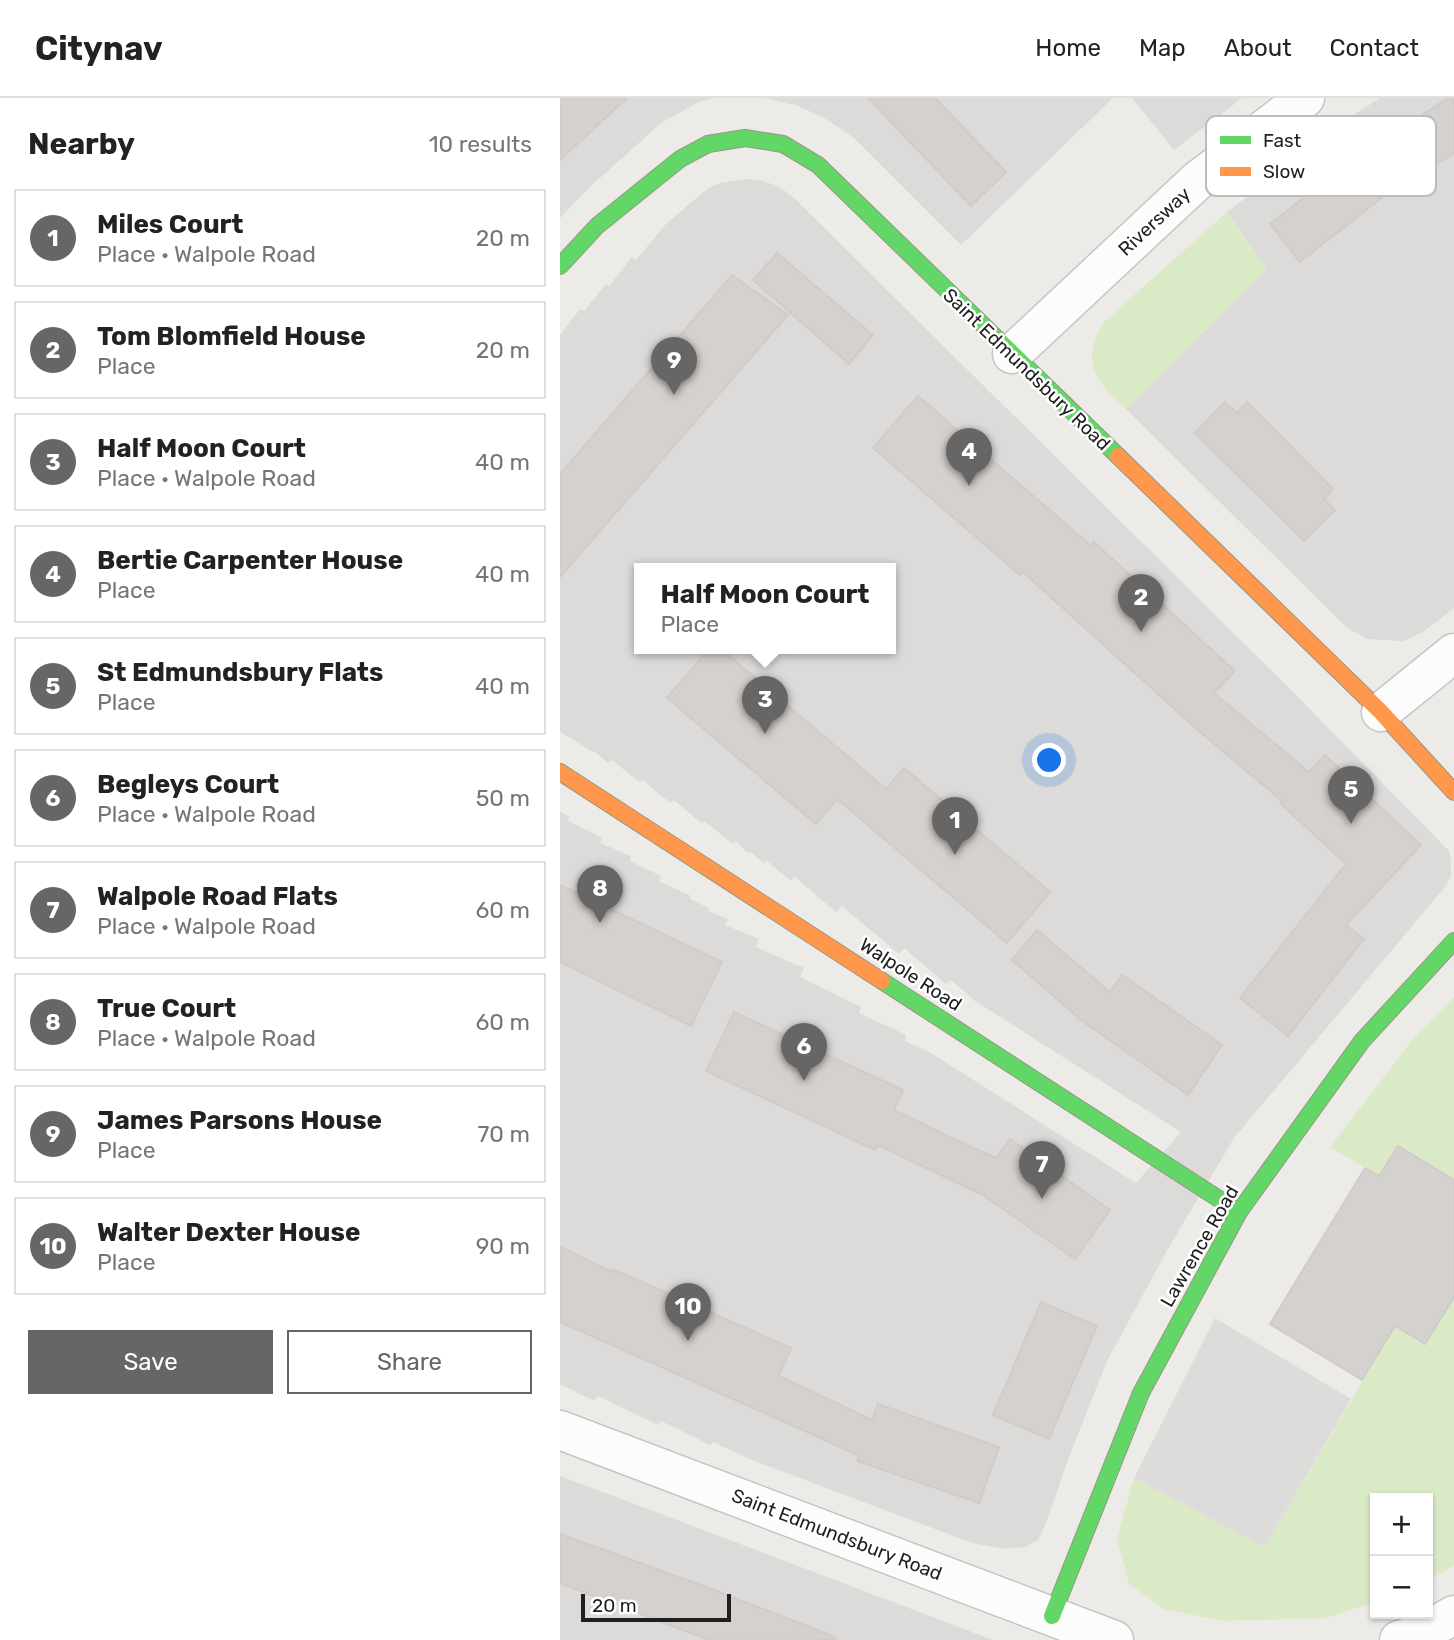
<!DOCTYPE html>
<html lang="en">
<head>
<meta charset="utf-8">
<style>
  body { margin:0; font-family:Rubik,sans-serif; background:#f6f6f6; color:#222 }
  .controls { position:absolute; right:21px; bottom:21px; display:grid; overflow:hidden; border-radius:0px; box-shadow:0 2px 5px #0004 }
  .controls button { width:63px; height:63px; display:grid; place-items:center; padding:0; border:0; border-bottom:2px solid #e0e0e0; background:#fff; color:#222; font:35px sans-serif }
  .scale { position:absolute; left:21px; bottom:18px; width:150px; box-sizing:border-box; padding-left:7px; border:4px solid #1f1f1f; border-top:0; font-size:19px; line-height:24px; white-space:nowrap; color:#1f1f1f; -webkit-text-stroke:5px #fff; paint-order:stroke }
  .you { position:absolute; left:490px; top:663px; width:24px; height:24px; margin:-18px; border:5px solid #fff; border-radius:50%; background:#1a73e8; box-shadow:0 0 0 10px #1a73e833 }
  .badge { display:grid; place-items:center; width:46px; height:46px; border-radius:50%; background:#676665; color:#fff; font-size:23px; font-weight:700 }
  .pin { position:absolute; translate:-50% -58px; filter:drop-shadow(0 2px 4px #0008) }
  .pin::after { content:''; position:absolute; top:37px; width:24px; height:21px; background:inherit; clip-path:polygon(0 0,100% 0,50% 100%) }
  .popup { position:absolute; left:74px; top:465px; width:262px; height:91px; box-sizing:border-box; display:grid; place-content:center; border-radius:0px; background:#fff; filter:drop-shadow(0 2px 5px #0005); font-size:23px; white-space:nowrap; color:#767676 }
  .popup b { font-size:26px; color:#222 }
  .popup::after { content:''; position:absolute; left:50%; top:100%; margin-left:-14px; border:14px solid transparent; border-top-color:#fff }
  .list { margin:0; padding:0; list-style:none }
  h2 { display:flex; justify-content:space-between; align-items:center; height:91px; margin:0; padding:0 28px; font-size:30px }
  h2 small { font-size:23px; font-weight:400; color:#767676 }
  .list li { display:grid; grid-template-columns:46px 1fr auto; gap:21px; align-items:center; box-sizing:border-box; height:98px; margin:0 14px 14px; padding:0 14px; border:2px solid #e0e0e0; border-radius:0px }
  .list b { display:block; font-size:26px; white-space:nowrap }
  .list p { margin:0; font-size:23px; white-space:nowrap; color:#767676 }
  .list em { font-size:23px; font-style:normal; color:#767676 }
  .actions { display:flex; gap:14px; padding:21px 28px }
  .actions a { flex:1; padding:16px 0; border:2px solid #676665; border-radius:0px; text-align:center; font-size:24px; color:#676665 }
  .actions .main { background:#676665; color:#fff }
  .map { position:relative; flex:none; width:894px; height:1542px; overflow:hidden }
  header { display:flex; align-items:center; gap:42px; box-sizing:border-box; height:98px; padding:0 35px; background:#fff; border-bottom:2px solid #e0e0e0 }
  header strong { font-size:33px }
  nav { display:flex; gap:38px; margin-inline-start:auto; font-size:24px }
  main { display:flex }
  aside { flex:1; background:#fff }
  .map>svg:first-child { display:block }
</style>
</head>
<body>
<header>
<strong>Citynav</strong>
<nav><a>Home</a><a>Map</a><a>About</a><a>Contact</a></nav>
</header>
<main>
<aside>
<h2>Nearby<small>10 results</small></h2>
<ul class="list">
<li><span class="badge">1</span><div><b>Miles Court</b><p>Place · Walpole Road</p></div><em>20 m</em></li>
<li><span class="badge">2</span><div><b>Tom Blomfield House</b><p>Place</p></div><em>20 m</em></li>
<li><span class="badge">3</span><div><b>Half Moon Court</b><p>Place · Walpole Road</p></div><em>40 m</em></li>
<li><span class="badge">4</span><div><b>Bertie Carpenter House</b><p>Place</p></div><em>40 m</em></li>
<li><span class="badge">5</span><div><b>St Edmundsbury Flats</b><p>Place</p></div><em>40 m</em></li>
<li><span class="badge">6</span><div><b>Begleys Court</b><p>Place · Walpole Road</p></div><em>50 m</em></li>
<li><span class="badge">7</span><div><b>Walpole Road Flats</b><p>Place · Walpole Road</p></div><em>60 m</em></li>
<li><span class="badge">8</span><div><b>True Court</b><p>Place · Walpole Road</p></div><em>60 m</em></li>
<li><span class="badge">9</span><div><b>James Parsons House</b><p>Place</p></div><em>70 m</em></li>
<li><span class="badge">10</span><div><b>Walter Dexter House</b><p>Place</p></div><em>90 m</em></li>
</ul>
<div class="actions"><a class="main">Save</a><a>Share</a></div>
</aside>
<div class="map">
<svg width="894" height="1542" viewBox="0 0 894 1542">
  <rect width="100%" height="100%" fill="#edebe8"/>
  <g fill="#dcdbd9" fill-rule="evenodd">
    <path d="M0,0h152l-13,4 -38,21 -70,63 -31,32z"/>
    <path d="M204,0h349l-152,147 -106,-106 -11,-8 -20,-13 -28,-13z"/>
    <path d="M572,0h110l-68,52z"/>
    <path d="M820,0h74v510l-31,24 -20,9 -35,-2 -21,-11 -221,-219 140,-140 -39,-57 131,-100z"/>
    <path d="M187,81l16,2 15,5 14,10 499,494 158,161 2,11v14l-6,11 -211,251 -65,109 -62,114 -38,96 -24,69 -7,14 -13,7 -19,2 -34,-6 -220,-83 -39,-18 -3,3 -49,-24 -3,4 -60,-29 -4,5 -34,-17v-572l10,5 -3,3 35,18 -2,5 31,13 -1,5 31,15 -2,5 32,15 -1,3 19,9 -1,3 20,8 -3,6 34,14 -3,8 48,21 -4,9 61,30 -2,6 47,22 -1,6 26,12 205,130 45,-51 -206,-131 -24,-21 -5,4 -42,-36 -5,6 -57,-48 -6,6 -41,-35 -4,4 -24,-20 -3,2 -14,-11 -2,1 -13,-12 -2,3 -29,-23 -2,3 -28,-24 -4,3 -27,-23 -4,2 -27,-22 -4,3 -14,-12 -1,1 -33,-20v-397l20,-26 4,2 22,-27 3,2 23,-29 4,3 30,-36 41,-35 13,-6zM79,470h252v80h-252z"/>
    <path d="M0,1378l88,33 345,131h-433z"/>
  </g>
  <g fill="#dbeac6">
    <path d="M667,114l40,57 -141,140c-31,-29 -46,-44 -23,-86z"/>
    <path d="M894,899v183l-56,-34 -19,30 -49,-29 83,-108z"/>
    <path d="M894,1199v268l-26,16v-83h-53v104l-49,16 -102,3 -60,-12 -35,-25 -12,-45 17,-61 131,69 130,-221z"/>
  </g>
  <path fill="#dddcdb" d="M655,1220l136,81 -86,148 -131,-69z"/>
  <g fill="#d4d1ce" stroke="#d0ccc9" stroke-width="2">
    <path d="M0,0h67l-67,62z"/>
    <path d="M308,0h67l71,74 -35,34z"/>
    <path d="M888,0h6v55l-34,22 -3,-5 -117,92 -30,-38 77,-60z"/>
    <path d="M217,155l96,82 -24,29 -96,-84z"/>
    <path d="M172,177l56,40 -228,262v-103z"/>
    <path d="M358,298l173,150 3,-4 141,129 -21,22 95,79 16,-17 96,90 -75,80 18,14 -76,97 -48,-38 106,-134 -66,-61 2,-2 -83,-70 -176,-159 -3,3 -147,-127z"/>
    <path d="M665,304l12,11 10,-11 86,87 -9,10 11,11 -31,31 -109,-108z"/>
    <path d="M150,550h10l166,141 18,-21 146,124 -43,51 -170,-144 -21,25 -149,-126z"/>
    <path d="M0,787l162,77 -31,64 -131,-64z"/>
    <path d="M477,832l73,62 12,-17 100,70 -34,50 -107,-75 -69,-60z"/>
    <path d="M174,914l169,78 -9,20 60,29 42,19 14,-19 100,71 -35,49 -92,-64 -105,-50 -3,5 -169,-79z"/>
    <path d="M838,1048l56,34v117l-29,47 -30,-18 -33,54 -92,-56 95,-156 14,8z"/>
    <path d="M0,1149l52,25 1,-3 178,79 -12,28 93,44 6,-16 121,43 -20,56 -122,-42 2,-5 -34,-16 -265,-118z"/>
    <path d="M481,1204l56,24 -48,113 -56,-24z"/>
    <path d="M0,1436l149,54 126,49v3h-126l-63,-24 -86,-33z"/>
  </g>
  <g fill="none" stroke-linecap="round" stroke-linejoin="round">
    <defs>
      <g id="street">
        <path d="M452,256l186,-174 107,-82"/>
        <path d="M821,614l73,-59"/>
        <path d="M0,1332l554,210"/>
        <path d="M839,1542l25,-8 30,-17"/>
      </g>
      <g id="fast">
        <path d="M0,168l37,-40 83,-67 28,-15 37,-6 38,6 35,21 300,291"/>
        <path d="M322,883l357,231"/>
        <path d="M492,1518l89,-223 98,-181 123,-171 92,-100"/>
      </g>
      <g id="slow">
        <path d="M558,358l263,256 73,80"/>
        <path d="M0,674l322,209"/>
      </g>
    </defs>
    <use href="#street" stroke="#c6c5c4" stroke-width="41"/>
    <use href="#fast" stroke="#979780" stroke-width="18"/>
    <use href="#slow" stroke="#979780" stroke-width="18"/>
    <use href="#street" stroke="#fcfcfc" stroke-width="38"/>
    <use href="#fast" stroke="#63d668" stroke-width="16"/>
    <use href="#slow" stroke="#ff974d" stroke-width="16"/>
  </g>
  <g text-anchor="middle" stroke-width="5" stroke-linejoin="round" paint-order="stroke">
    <g font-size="19" fill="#1f1f1f" stroke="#fff">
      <text transform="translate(594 123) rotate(-43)" y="7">Riversway</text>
      <text transform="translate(467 271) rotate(44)" y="7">Saint Edmundsbury Road</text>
      <text transform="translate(351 876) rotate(33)" y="7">Walpole Road</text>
      <text transform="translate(639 1148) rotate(-60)" y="7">Lawrence Road</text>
      <text transform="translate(277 1436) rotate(21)" y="7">Saint Edmundsbury Road</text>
    </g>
  </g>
  <rect x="646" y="18" width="230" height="80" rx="10" fill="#fff" stroke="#bcbcbc" stroke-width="2"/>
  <rect x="660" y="38" width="31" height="8" fill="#63d668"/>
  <rect x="660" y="69" width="31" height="9" fill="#ff974d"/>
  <g font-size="19" fill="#1f1f1f">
    <text x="703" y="49">Fast</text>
    <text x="703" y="80">Slow</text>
  </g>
</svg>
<div class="controls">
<button>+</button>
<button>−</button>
</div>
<div class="scale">20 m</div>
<div class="you"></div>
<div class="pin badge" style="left:395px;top:757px">1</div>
<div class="pin badge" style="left:581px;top:534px">2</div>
<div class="pin badge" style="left:205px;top:636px">3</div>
<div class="popup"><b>Half Moon Court</b>Place</div>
<div class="pin badge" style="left:409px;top:388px">4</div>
<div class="pin badge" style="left:791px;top:726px">5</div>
<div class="pin badge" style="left:244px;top:983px">6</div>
<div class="pin badge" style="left:482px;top:1101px">7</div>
<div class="pin badge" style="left:40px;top:825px">8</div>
<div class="pin badge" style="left:114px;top:297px">9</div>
<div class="pin badge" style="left:128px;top:1243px">10</div>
</div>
</main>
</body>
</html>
